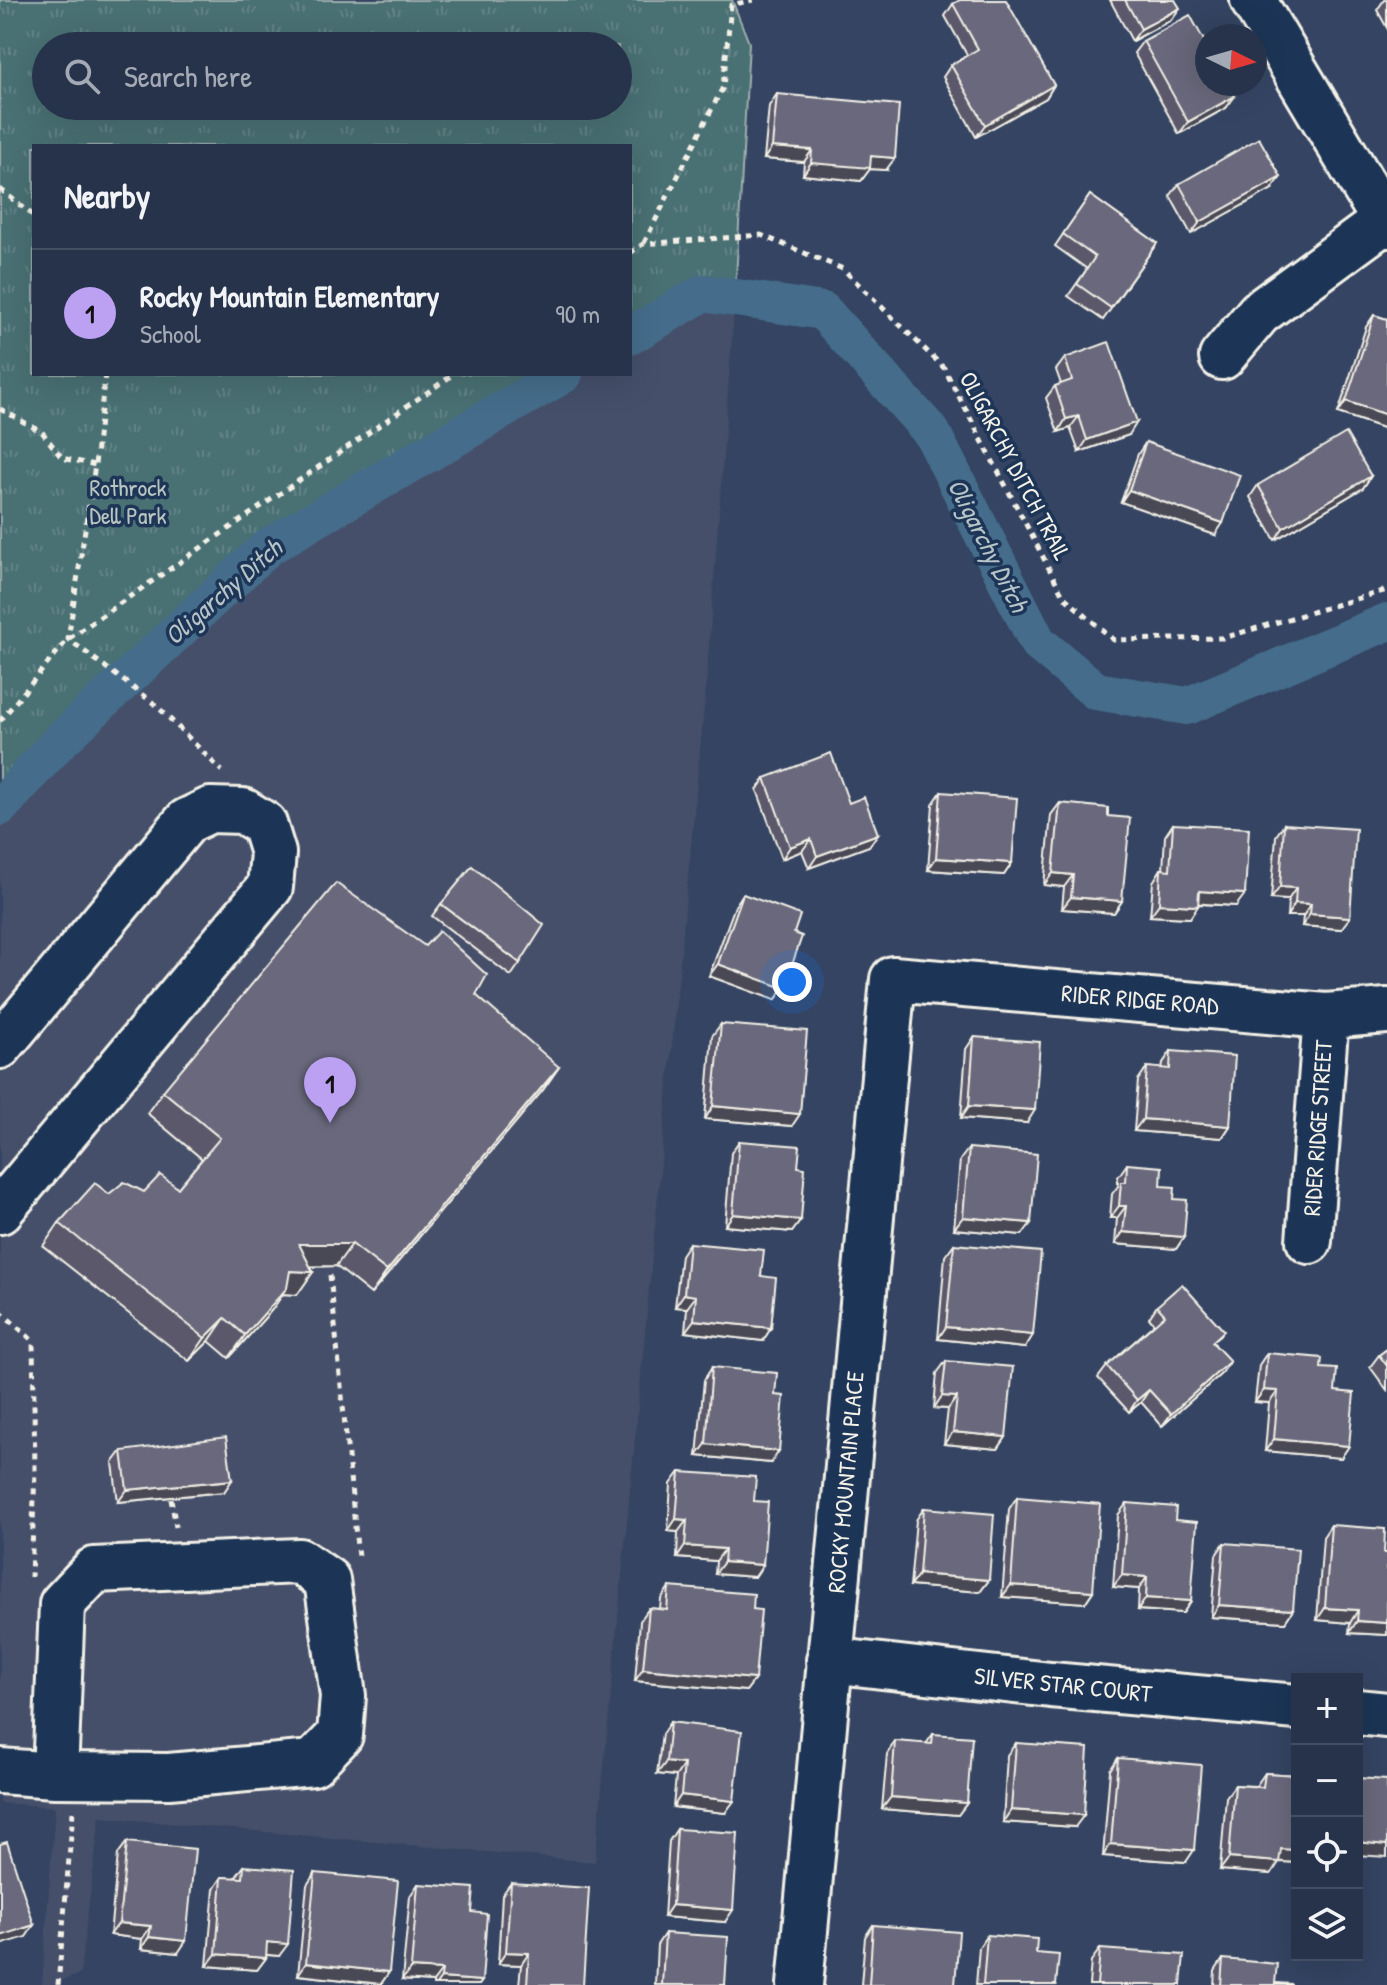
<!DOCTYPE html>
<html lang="en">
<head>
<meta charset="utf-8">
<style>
  body { margin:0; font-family:"Patrick Hand",sans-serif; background:#333f54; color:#f1f3f6 }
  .controls { position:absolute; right:24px; bottom:24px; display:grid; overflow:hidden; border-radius:0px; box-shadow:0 8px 32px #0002 }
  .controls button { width:72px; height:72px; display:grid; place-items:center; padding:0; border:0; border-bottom:2px solid #434e62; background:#27334a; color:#f1f3f6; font:40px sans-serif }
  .compass { position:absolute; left:1195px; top:24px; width:72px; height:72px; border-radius:50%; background:#27334a; box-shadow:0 8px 32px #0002; rotate:95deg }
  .you { position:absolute; left:792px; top:982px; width:28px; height:28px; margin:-20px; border:6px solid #fff; border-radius:50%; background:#1a73e8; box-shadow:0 0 0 12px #1a73e833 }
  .badge { display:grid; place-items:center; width:52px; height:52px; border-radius:50%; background:#bca0f2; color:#111; font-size:26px; font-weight:700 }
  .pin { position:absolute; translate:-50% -66px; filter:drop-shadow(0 2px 4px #0008) }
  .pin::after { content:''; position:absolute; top:42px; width:28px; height:24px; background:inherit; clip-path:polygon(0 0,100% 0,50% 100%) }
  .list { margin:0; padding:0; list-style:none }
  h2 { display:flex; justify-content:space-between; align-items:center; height:104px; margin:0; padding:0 32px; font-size:34px }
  h2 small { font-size:26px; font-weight:400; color:#a4aab5 }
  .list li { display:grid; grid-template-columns:52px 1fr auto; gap:24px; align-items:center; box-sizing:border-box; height:128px; padding:0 32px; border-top:2px solid #434e62 }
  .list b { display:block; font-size:30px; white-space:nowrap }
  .list p { margin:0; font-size:26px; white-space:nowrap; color:#a4aab5 }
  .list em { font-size:26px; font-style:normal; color:#a4aab5 }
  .icon { flex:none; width:44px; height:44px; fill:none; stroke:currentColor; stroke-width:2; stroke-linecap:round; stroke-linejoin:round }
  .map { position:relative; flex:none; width:1387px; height:1985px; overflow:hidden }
  .search { position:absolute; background:#27334a; box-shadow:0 8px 32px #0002; left:32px; top:32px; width:600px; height:88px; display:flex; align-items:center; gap:20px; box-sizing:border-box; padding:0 28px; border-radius:44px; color:#a4aab5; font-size:30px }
  .panel { position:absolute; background:#27334a; box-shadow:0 8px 32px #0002; left:32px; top:144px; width:600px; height:232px; border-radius:0px }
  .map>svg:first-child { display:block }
</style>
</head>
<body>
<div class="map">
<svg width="1387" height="1985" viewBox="0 0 1387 1985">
  <defs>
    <pattern id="park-tufts" width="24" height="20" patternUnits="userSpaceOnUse" patternTransform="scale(2)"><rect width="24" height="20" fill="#496f73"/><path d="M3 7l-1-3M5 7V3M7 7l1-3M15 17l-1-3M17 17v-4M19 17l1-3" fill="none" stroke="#648487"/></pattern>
  </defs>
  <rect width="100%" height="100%" fill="#344462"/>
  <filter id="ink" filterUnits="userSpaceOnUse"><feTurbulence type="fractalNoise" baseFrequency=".0125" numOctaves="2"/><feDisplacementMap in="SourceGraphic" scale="16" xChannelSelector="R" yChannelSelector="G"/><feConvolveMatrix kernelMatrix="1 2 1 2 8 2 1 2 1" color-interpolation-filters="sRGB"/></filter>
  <g filter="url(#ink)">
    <path fill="#444f6a" d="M703,293l32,4 -29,390 -111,1175 -495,-45 -20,157 -29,11h-9l13,-178 -55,-4v-997l58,-63 210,-196 296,-173h66v-38z"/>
    <path fill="url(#park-tufts)" stroke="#9eb0ae" stroke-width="2" fill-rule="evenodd" d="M0,0h732l17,43 -14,254 -32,-4 -73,43v-190h-596v228h530l-296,173 -210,196 -58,63zM618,46v60h-572v-60z"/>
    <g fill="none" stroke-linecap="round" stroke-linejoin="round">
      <g stroke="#446d8b" stroke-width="38">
        <path d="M630,336l73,-43 120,18 109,122 106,210 58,48 91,15 200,-84"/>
        <path d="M0,807l58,-64 210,-196 296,-173"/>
      </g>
      <defs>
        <g id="minor">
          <path d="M1253,0l134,225"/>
          <path d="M1222,357l37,-44 124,-91"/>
          <path d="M0,1046l187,-225 23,-11 33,1 21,13 9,29 -3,34 -270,324"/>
          <path d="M1309,1241l17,-225"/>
          <path d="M829,1660l222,25 246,22"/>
          <path d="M1357,1712l30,3"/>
          <path d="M0,1771l55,4 114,1 144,-13 27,-28 3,-39 -16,-116 -28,-19 -205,9 -32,34 -7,171"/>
          <path d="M800,1985l93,-1006 433,37 61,-5"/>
        </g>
      </defs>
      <use href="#minor" stroke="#f4f1e8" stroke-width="50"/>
      <g stroke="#f4f1e8" stroke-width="5" stroke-dasharray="6 6" stroke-linecap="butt">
        <path d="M0,189l34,27"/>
        <path d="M644,243l79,-156 8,-82 22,-5"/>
        <path d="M630,253l13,-9 118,-9 82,34 101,99 120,229 50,43 109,-2 164,-48"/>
        <path d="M105,374l-10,91 -27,174 88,66 66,66"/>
        <path d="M0,409l42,23 20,26 33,7"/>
        <path d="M0,721l68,-82 386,-265"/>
        <path d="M330,1275l28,282"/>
        <path d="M0,1311l33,30 2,130 -4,106"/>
        <path d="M171,1499l5,28"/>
        <path d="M58,1985l15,-173"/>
      </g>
      <use href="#minor" stroke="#1d3557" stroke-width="44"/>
    </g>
    <g fill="#5a596a" stroke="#f4f1e8" stroke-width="2">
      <path d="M1110,0h65l-4,20 -39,21z"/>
      <path d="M1384,0h3v28l-10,-18z"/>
      <path d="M953,4l101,81 -8,13 -70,39 -33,-60 8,-12 16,-10 -22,-39z"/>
      <path d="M1143,41l92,55 -9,12 -47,26 -45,-81z"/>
      <path d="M777,94l109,76 -16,-1 -9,12 -58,-6 1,-13 -40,-3 5,-53z"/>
      <path d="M1179,184l93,5 -81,45 -21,-38z"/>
      <path d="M1090,195l67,48 -54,77 -35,-24 19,-27 -32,-23z"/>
      <path d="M1374,315l13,4v108l-1,2 -48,-16 28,-86z"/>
      <path d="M1065,358l64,77 -50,17 -9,-24 -12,4 -12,-34 9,-12 6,-2 -5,-14z"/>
      <path d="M1146,442l69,93 -94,-33 17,-48z"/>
      <path d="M1371,476l-8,12 -88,52 -25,-43 8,-12z"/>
      <path d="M765,778l84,25 20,43 -60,22 -7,-17 -20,8 -25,-69z"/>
      <path d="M941,792l71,71 -8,12 -76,-5 5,-66z"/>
      <path d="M1060,803l48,13 14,85 -8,12 -52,-4 2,-22 -20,-2 7,-70z"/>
      <path d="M1173,824l63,82 -38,-2 -8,14 -40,-2 3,-34 8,-13 2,1 2,-34z"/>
      <path d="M1284,824l57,105 -39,-3 1,-10h-16l1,-16 -17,-1 5,-63z"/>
      <path d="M743,894l51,39 -10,55 -9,12 -66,-24 26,-70z"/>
      <path d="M441,904l79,59 -9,13 -79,-60z"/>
      <path d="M721,1024l71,102 -87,-7 7,-83z"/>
      <path d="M974,1037l53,86 -66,-5 5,-69z"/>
      <path d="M1171,1051l59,75 -8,12 -88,-7 4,-51 9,-13 15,2 1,-6z"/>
      <path d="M559,1067l-16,23 -172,204 -35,-28 -26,1 3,5 -16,23 -14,-1 -12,17 -42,47 -20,-17 -20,20 -146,-115 16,-23 50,-29 35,-2 34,-4 24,-29 -55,-46 16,-22z"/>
      <path d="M739,1141l59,26 3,53 -9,12 -67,-6 6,-73z"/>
      <path d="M969,1148l62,75 -9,12 -68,-6 6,-69z"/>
      <path d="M1127,1164l34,22 13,13 10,38 -8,12 -61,-5 2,-26h-7l2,-24 6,-8v-9z"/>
      <path d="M689,1243l74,98 -78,-9 2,-24 -12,-1 6,-52z"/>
      <path d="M954,1244l71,104 -87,-9 7,-83z"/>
      <path d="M1157,1306l58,38 7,29 -60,53 -21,-24 -12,10 -31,-34 9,-12 47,-42 -5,-6z"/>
      <path d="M1387,1349v41l-17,-23 9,-12z"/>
      <path d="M1267,1353l54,15 14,23 6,67 -76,-7 4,-48 -14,-1 4,-37z"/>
      <path d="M946,1361l60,76 -8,12 -54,-5 4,-35 -14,-1 3,-35z"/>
      <path d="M712,1367l59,96 -74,-7 7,-76z"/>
      <path d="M122,1451l102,41 -106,10 -5,-39z"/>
      <path d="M680,1472l74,29 1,76 -40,-3 1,-13 -39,-3 1,-26 -10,-1 3,-47z"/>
      <path d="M1017,1497l76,94 -8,12 -83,-6 7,-88z"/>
      <path d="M1127,1503l48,17 16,81 -8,12 -45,-3 1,-21 -26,-2 5,-72z"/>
      <path d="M924,1508l65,72 -9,12 -70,-6 6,-66z"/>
      <path d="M1331,1525l53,28h3v82l-38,-2 1,-10 -33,-3 6,-83z"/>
      <path d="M1224,1543l69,67 -8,12 -74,-5 5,-62z"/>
      <path d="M669,1587l86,92 -9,12 -111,-10 5,-60 9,-13 11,1 1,-10z"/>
      <path d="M670,1722l55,91 -52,-6 3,-31 -19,-2 5,-40z"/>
      <path d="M933,1734l34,69 -9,12 -76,-6 5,-55 8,-13 31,3z"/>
      <path d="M1016,1743l59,84 -72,-5 4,-67z"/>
      <path d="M1118,1758l68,104 -83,-6 7,-86z"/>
      <path d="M1265,1773l32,2v88l-18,-1 -8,12 -51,-4 6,-73 9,-12 21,1z"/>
      <path d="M677,1829l48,93 -61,-5 5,-76z"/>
      <path d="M127,1842l51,111 -37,-4 1,-10 -32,-4 8,-81z"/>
      <path d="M244,1866l35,90 -13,-1v3l-9,12 -50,-4 7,-77 8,-12 13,1z"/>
      <path d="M315,1873l74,99 -8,12 -83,-9 9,-90z"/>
      <path d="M511,1883l72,102h-64l2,-20 -23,-1 4,-69z"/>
      <path d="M418,1884l54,28 10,69 -3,4h-46v-3l-31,-2 8,-84z"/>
      <path d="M873,1925l82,60h-94l4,-48z"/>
      <path d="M665,1933l60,52h-70l2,-40z"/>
      <path d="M987,1935l49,18 20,32h-80l3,-38z"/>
      <path d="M1100,1949l81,36h-92l2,-24z"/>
      <path d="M1223,1959l52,24 16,2h-77l1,-14z"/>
    </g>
    <g fill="#4a4956" stroke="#f4f1e8" stroke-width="2">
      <path d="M1180,8l-9,12 -39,21 9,-12z"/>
      <path d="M1054,85l-8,13 -70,39 9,-12z"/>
      <path d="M1235,96l-9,12 -47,26 9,-12z"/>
      <path d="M772,147l40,3 -8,12 -40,-3z"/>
      <path d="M871,156l24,2 -9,12 -16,-1 -9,12 -58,-6 8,-12z"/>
      <path d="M1281,177l-9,12 -81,45 9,-12z"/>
      <path d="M1346,401l41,14v12l-1,2 -48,-16z"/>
      <path d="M1079,416l-9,12 -12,4 8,-13z"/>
      <path d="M1137,422l-8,13 -50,17 8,-12z"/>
      <path d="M1371,476l-8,12 -88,52 8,-12z"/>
      <path d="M1129,490l94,33 -8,12 -94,-33z"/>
      <path d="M878,834l-9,12 -60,22 8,-12z"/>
      <path d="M811,839l-9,12 -20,8 8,-12z"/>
      <path d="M936,858l76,5 -8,12 -76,-5z"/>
      <path d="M1053,873l20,2 -9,12 -20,-2z"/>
      <path d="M1280,887l16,1 -8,12 -17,-1z"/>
      <path d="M1199,891l46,3 -9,12 -46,-3z"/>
      <path d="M1071,897l51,4 -8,12 -52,-4z"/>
      <path d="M1295,903l16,1 -8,12h-16z"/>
      <path d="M1159,904l39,2 -8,12 -40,-2z"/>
      <path d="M1310,914l40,3 -9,12 -39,-3z"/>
      <path d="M718,964l66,24 -9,12 -66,-24z"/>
      <path d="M559,1067l-16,23 -172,204 16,-23z"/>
      <path d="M713,1106l87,8 -8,12 -87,-7z"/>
      <path d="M969,1106l66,4 -8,13 -66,-5z"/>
      <path d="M1143,1119l87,7 -8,12 -88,-7z"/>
      <path d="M1119,1206h7l-9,12h-7z"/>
      <path d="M733,1214l68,6 -9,12 -67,-6z"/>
      <path d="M963,1217l68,6 -9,12 -68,-6z"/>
      <path d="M1123,1232l61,5 -8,12 -61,-5z"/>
      <path d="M299,1244h53l-16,22 -53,1z"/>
      <path d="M290,1271l23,1 -16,23 -14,-1 -12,17 -42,47z"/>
      <path d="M684,1294l12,2 -9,12 -12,-1z"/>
      <path d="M225,1318l-16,23 -20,20 16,-23z"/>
      <path d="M694,1320l77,8 -8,13 -78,-9z"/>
      <path d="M946,1327l87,8 -8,13 -87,-9z"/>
      <path d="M1230,1361l-8,12 -60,53 9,-12z"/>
      <path d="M1149,1390l-8,12 -12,10 8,-12z"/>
      <path d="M1264,1390l14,1 -9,12 -14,-1z"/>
      <path d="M942,1396l15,1 -9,12 -14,-1z"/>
      <path d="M953,1432l53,5 -8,12 -54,-5z"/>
      <path d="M1274,1439l75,7 -8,12 -76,-7z"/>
      <path d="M706,1444l73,7 -8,12 -74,-7z"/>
      <path d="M232,1480l-8,12 -106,10 9,-12z"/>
      <path d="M676,1519l11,1 -9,12 -10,-1z"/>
      <path d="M685,1546l40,3 -9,12 -39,-3z"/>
      <path d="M724,1562l39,3 -8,12 -40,-3z"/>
      <path d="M919,1574l70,6 -9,12 -70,-6z"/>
      <path d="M1122,1575l25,2 -8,12 -26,-2z"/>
      <path d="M1011,1585l82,6 -8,12 -83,-6z"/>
      <path d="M1146,1598l45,3 -8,12 -45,-3z"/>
      <path d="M1219,1605l74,5 -8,12 -74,-5z"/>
      <path d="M1325,1608l33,2 -8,13 -33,-3z"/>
      <path d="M1357,1621l30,2v12l-38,-2z"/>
      <path d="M643,1669l112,10 -9,12 -111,-10z"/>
      <path d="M666,1762l18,2 -8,12 -19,-2z"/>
      <path d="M681,1795l53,6 -9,12 -52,-6z"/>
      <path d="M891,1797l76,6 -9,12 -76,-6z"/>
      <path d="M1011,1810l73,5 -9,12 -72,-5z"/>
      <path d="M1357,1842l30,3v12l-30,-2z"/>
      <path d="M1111,1844l83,6 -8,12 -83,-6z"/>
      <path d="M1281,1849l16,1v13l-25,-2z"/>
      <path d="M1229,1858l50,4 -8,12 -51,-4z"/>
      <path d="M672,1905l61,5 -8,12 -61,-5z"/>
      <path d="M119,1923l32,3 -9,13 -32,-4z"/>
      <path d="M34,1925l-8,12 -26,8v-9z"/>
      <path d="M149,1937l37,4 -8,12 -37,-4z"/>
      <path d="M267,1942l21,2 -9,12 -20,-2z"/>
      <path d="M506,1952l23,1 -8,12 -23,-1z"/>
      <path d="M216,1954l50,4 -9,12 -50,-4z"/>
      <path d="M306,1963l83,9 -8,12 -83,-9z"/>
      <path d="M411,1968l31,2 -9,12 -31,-2z"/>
      <path d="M441,1978l41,3 -3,4h-43z"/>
    </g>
    <g fill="#69687b" stroke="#f4f1e8" stroke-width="2">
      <path d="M960,0h46l48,85 -69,40 -34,-60 27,-16 -25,-45z"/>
      <path d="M1125,0h50l5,8 -39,21z"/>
      <path d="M1190,15l17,31v38h21l7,12 -47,26 -45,-81z"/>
      <path d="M777,94l122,11 -4,53 -24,-2 -1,12 -59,-5 1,-13 -40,-3z"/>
      <path d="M1259,138l22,39 -81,45 -21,-38z"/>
      <path d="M1090,195l67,48 -46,65 -34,-24 18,-27 -32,-23z"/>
      <path d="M1374,315l13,4v96l-41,-14z"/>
      <path d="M1109,342l28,80 -50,18 -8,-24 -13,3 -11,-33 17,-6 -7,-22z"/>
      <path d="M1346,433l25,43 -88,52 -25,-43z"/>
      <path d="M1146,442l94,33 -17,48 -94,-33z"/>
      <path d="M831,753l18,50 15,-6 14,37 -61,22 -6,-17 -21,8 -25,-69z"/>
      <path d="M941,792l76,6 -5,65 -76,-5z"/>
      <path d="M1060,803l48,5v8l22,2 -8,83 -51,-4 2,-22 -20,-2z"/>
      <path d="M1173,824l76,4 -4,66 -46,-3 -1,15 -39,-2 2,-35 9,1z"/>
      <path d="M1284,824l72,5 -6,88 -40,-3 1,-10 -16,-1 1,-15 -16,-1z"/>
      <path d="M472,866l72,59 -24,38 -79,-59z"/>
      <path d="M336,883l89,63 14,-15 48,44 -11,20 83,72 -172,204 -35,-27h-53l14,28 -23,-1 -3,17 -42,47 -20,-17 -20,20 -146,-115 36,-40 14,11 15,-12 20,10 16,-17 18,13 42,-50 -57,-47z"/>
      <path d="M743,894l57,21 -6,18 8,3 -18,52 -66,-24z"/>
      <path d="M721,1024l86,7 -7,83 -87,-8z"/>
      <path d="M974,1037l66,5 -5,68 -66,-4z"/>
      <path d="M1171,1051l64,5 -5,70 -87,-7 4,-52 23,2z"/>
      <path d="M739,1141l61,5 -2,21 7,1 -4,52 -68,-6z"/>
      <path d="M969,1148l68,6 -6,69 -68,-6z"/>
      <path d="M1127,1164l35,3 -1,19 14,1 -1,12 13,1 -3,37 -61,-5 3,-26h-7l2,-24h5z"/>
      <path d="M689,1243l75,7 -3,26 15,2 -5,50 -77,-8 2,-24 -12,-2z"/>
      <path d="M954,1244l87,8 -8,83 -87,-8z"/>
      <path d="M1182,1284l42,47 -12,11 18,19 -59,53 -22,-24 -12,10 -30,-34 58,-51 -8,-9z"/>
      <path d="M1387,1349v17l-8,-11z"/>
      <path d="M1267,1353l55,5 -1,10 16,1 -2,22 19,2 -5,53 -75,-7 4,-48 -14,-1z"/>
      <path d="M946,1361l67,6 -7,70 -53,-5 4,-35 -15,-1z"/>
      <path d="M712,1367l65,6 -2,22 9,1 -5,55 -73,-7z"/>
      <path d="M226,1437l6,43 -105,10 -5,-39z"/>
      <path d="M680,1472l76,5 -2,24 14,1 -5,63 -39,-3 1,-13 -40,-3 2,-26 -11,-1z"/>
      <path d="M1017,1497l83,7 -7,87 -82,-6z"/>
      <path d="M1127,1503l49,4 -1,13 22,2 -6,79 -45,-3 1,-21 -25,-2z"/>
      <path d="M924,1508l70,6 -5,66 -70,-6z"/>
      <path d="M1331,1525l54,4 -1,24h3v70l-30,-2 1,-11 -33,-2z"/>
      <path d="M1224,1543l74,6 -5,61 -74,-5z"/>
      <path d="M669,1587l85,7 -1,15 8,1 -6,69 -112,-10 6,-61 18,2z"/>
      <path d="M670,1722l72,9 -8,70 -53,-6 3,-31 -18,-2z"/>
      <path d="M933,1734l39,3 -5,66 -76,-6 4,-56 37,3z"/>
      <path d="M1016,1743l72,5 -4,67 -73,-5z"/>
      <path d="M1118,1758l83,7 -7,85 -83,-6z"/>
      <path d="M1265,1773l32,2v75l-16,-1 -2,13 -50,-4 6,-73 28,2z"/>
      <path d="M1357,1778l30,2v65l-30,-3z"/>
      <path d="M677,1829l61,4 -5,77 -61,-5z"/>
      <path d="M7,1842l27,83 -34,11v-92z"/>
      <path d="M127,1842l68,7 -9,92 -37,-4 2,-11 -32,-3z"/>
      <path d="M244,1866l50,4 -6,74 -21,-2 -1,16 -50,-4 6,-77 21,1z"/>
      <path d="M315,1873l83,8 -9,91 -83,-9z"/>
      <path d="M511,1883l78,5 -6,97h-56l2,-32 -23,-1z"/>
      <path d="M418,1884l56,4 -2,24 15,2 -5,67 -41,-3 1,-8 -31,-2z"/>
      <path d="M873,1925l86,7 -4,53h-86z"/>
      <path d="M665,1933l63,4 -3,48h-63z"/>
      <path d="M987,1935l50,4 -1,14 23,2 -3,30h-73z"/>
      <path d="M1100,1949l84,6 -3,30h-84z"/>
      <path d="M1223,1959l54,5 -2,19 16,1v1h-70z"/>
    </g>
  </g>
  <g text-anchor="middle" stroke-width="7" stroke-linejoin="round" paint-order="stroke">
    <g font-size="24" fill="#f4f1e8" stroke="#1d3557">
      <text transform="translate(1015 466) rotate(62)" y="8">OLIGARCHY DITCH TRAIL</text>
      <text transform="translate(1140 1000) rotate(5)" y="8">RIDER RIDGE ROAD</text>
      <text transform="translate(1318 1128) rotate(-86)" y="8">RIDER RIDGE STREET</text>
      <text transform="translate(846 1482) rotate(-85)" y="8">ROCKY MOUNTAIN PLACE</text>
      <text transform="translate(1063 1685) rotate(6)" y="8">SILVER STAR COURT</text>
    </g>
    <g font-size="24" fill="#b8c4bf" stroke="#1d3557">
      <text x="128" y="496">Rothrock<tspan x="128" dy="28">Dell Park</tspan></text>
    </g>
    <g font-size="26" font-style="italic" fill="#b6c3c7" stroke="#1d3557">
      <text transform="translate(988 545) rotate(63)" y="9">Oligarchy Ditch</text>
      <text transform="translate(223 592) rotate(-41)" y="9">Oligarchy Ditch</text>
    </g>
  </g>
</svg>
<div class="controls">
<button>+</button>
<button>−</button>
<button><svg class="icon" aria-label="locate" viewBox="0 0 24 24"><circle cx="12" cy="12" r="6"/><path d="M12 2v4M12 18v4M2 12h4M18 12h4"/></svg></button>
<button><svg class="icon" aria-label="layers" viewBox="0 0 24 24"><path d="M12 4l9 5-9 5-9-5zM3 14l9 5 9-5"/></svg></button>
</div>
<svg class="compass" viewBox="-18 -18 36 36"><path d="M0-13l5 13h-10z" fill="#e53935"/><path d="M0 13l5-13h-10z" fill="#a4aab5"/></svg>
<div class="you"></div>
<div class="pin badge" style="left:330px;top:1123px">1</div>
<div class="search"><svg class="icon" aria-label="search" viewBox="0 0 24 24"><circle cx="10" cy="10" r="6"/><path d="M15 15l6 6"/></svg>Search here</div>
<section class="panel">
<h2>Nearby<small></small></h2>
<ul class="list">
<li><span class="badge">1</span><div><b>Rocky Mountain Elementary</b><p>School</p></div><em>90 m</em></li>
</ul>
</section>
</div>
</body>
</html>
